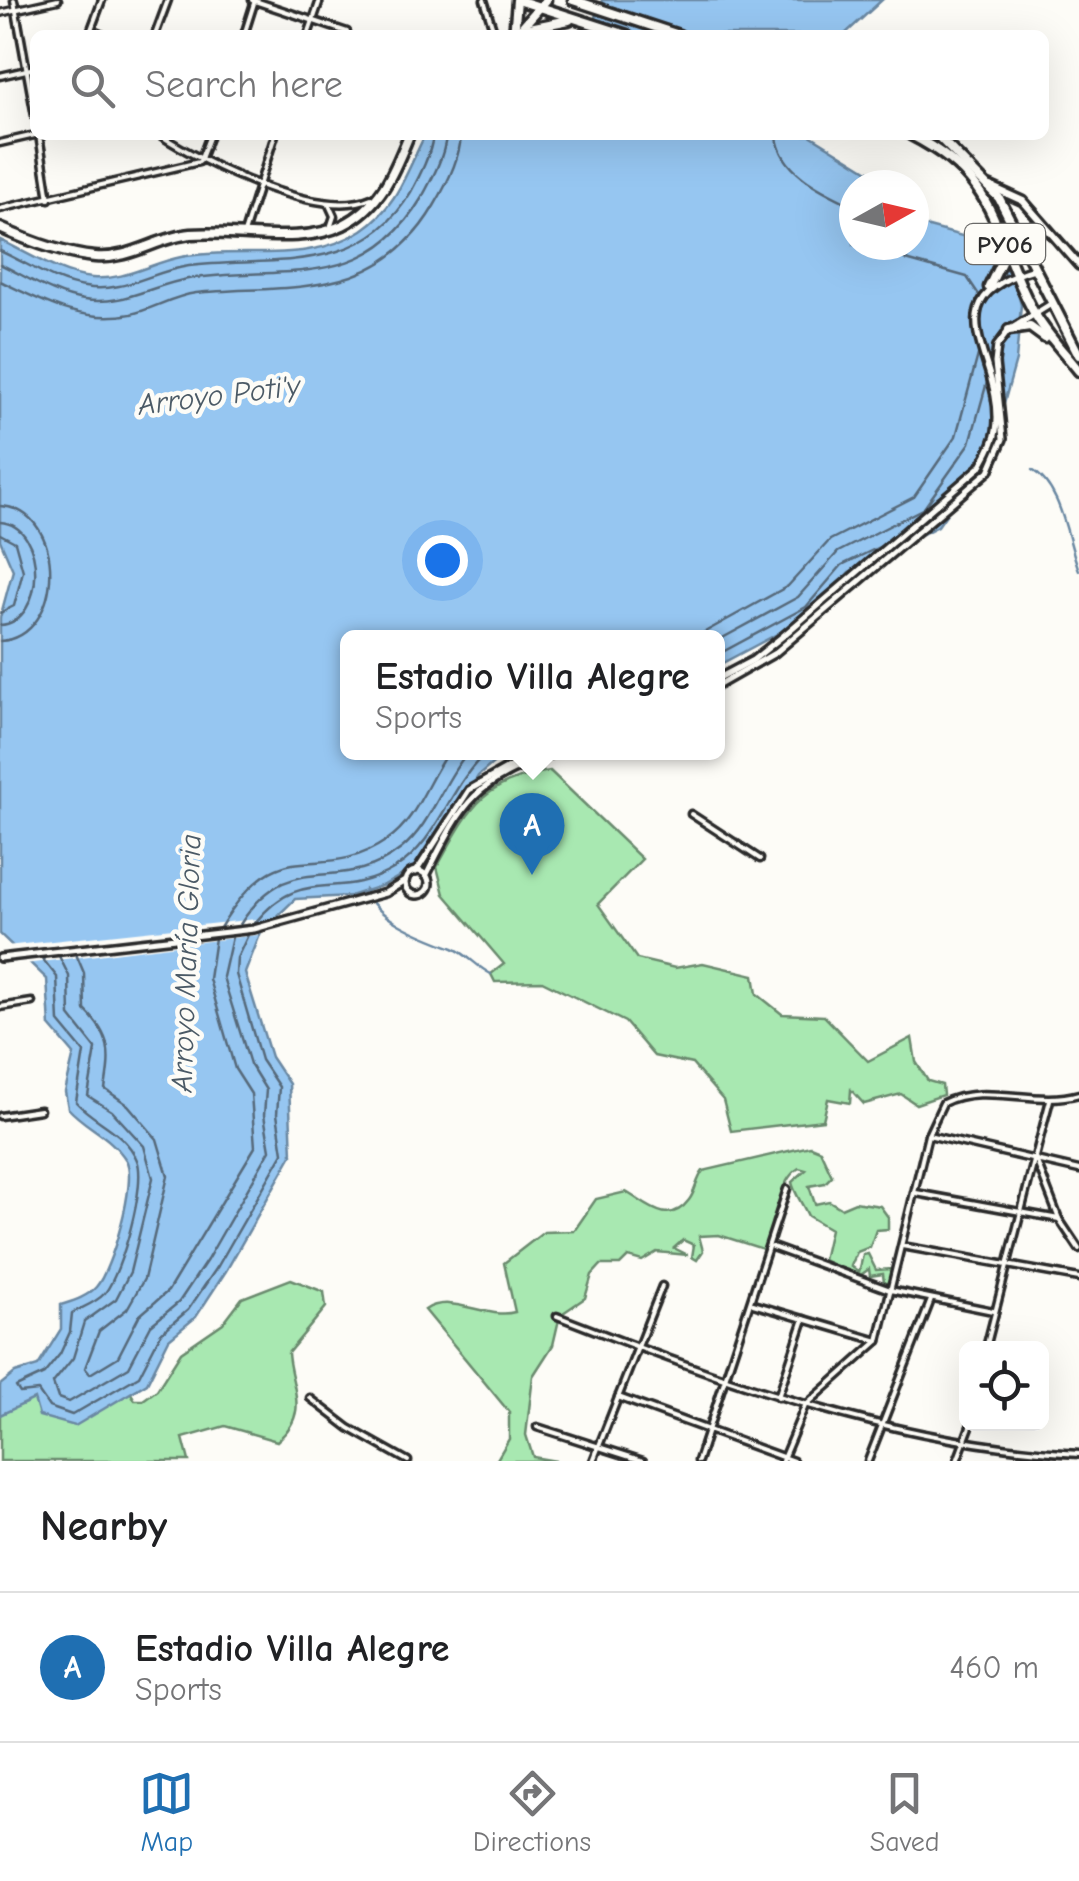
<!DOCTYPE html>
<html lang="en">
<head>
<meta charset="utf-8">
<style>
  body { margin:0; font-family:"Comic Neue",sans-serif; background:#f2f2f2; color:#202124 }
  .controls { position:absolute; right:30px; bottom:30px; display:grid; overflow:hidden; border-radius:15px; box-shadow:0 10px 40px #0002 }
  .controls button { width:90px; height:90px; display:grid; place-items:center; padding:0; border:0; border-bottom:2px solid #e0e0e0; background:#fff; color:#202124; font:50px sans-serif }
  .compass { position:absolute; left:839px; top:170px; width:90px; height:90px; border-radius:50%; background:#fff; box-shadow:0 10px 40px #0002; rotate:82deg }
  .you { position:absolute; left:442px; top:560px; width:35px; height:35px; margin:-25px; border:8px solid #fff; border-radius:50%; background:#1a73e8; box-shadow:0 0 0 15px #1a73e833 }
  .badge { display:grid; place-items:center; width:65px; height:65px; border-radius:50%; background:#1f6fb2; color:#fff; font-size:32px; font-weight:700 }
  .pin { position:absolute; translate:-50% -82px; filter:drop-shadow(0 2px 5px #0008) }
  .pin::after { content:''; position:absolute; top:52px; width:35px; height:30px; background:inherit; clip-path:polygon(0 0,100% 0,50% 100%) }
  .popup { position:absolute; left:340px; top:630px; width:385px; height:130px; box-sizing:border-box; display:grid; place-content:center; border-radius:15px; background:#fff; filter:drop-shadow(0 2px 8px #0005); font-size:32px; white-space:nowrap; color:#757577 }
  .popup b { font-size:38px; color:#202124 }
  .popup::after { content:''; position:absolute; left:50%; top:100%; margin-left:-20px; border:20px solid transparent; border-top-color:#fff }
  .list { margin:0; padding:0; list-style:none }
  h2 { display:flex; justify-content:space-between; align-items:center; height:130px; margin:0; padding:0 40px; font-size:42px }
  h2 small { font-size:32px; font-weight:400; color:#757577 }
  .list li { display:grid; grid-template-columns:65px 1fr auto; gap:30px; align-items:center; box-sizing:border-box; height:150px; padding:0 40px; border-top:2px solid #e0e0e0 }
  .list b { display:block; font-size:38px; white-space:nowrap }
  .list p { margin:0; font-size:32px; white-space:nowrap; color:#757577 }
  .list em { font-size:32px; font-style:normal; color:#757577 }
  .icon { flex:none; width:55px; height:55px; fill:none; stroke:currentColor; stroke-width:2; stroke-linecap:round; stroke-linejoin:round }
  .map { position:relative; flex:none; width:1079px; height:1461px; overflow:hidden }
  .search { position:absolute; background:#fff; box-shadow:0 10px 40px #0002; left:30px; right:30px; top:30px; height:110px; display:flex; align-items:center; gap:25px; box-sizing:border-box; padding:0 35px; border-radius:15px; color:#757577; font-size:38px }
  .sheet { height:280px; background:#fff }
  nav { display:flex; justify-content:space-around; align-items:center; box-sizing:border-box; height:140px; border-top:2px solid #e0e0e0; background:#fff; font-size:28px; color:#757577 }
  nav a { display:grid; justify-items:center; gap:5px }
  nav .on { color:#1f6fb2 }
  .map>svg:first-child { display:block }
</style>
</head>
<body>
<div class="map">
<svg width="1079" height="1461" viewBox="0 0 1079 1461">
  <rect width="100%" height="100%" fill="#fdfcf7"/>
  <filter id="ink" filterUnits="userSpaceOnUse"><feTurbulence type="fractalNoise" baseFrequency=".01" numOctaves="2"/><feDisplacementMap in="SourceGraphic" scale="20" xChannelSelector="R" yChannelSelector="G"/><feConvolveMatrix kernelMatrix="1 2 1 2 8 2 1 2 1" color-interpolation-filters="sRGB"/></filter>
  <g filter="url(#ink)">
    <g fill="#a8e8b1" stroke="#6a8a6e" stroke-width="2.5">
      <path d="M550,771l92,88 -44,45 39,55 38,9 28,-5 51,12 3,19 25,20 42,2 44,45 44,-23 4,24 12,19 14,4 1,10 -27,9 -15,-10 -37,10 -13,-14 -1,13 -22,-4 -5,21 -92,11 -8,-31 -31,-36 -38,-8 -29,-34 -83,-41 -47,1 -4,-8 13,-10 -60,-70 -7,-27c32,-56 43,-86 113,-96z"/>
      <path d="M810,1146l10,4 12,26 -7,7 -16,3 6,18 14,-3 12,7 14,-6 25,4 8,11v12l-12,1 -6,17 -13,5 -6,14 8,6 4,-17 5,-1 8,16 16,-1 -3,14h-5l-1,-9 -13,2 -1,-7 -11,8 -35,-17 7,-31 -22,-13c-4,-10 -15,-25 -16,-34l14,-12 -7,-2c-20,13 -15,35 -27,53l3,18 -6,12 -50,-16 -20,1 4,15 -6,9 -5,-3 2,-12 -11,-5 -9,8 14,7 -31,-3 -15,9 -14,-4 -8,8h-19l-9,10 -7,23 -25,17 -7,30 -20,31 -7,59 7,22 23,4h-60l13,-22v-27l-84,-102c26,-18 60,10 90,2l-11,-49 40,-31 30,-1 22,-32 30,-7c20,11 42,36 63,8 7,-9 7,-20 14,-29z"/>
      <path d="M291,1279l33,13 2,15 -38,46c2,34 24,58 -11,88l-52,-15 -42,12 6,23h-189v-55l7,-4 120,-16 8,14h8l14,-10 24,-38 42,-29 19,-25z"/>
    </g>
    <g fill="#96c6f1" stroke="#6b88a2" stroke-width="2.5">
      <path d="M602,0h280l-38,35h-254z"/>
      <path d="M425,135h385l81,50h-37v60h60v-22l74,20 27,39 6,23 -5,55 -25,90 -53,76 -89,46 -36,43 -96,51v-28h-370v114l158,1 -27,23 -39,65 -25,27 -30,17 -34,11 -55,3 -34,33 -16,41 26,84 18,27 3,71 -66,116 -30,46 -27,22 -22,44 -72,43 -36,-10 -5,-17 -34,16v-30l15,-12 23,-7 23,-37v-24c12,-4 26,-8 35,-18 15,-16 42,-108 30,-127 -15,-24 -40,-32 -58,-52l-3,-16 9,-38 -24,-28 -3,-47 -47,-45v-316l13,-48 -13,-30v-300c28,13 61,35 92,38 33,3 58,-15 89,-21 61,-11 127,9 181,-27 36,-24 45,-60 63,-95z"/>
    </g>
    <path fill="#fdfcf7" d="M256,919l2,16 -233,29 -19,-18z"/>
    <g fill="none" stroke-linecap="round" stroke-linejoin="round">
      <g stroke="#56697a" stroke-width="2.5">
        <path d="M777,135c2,37 47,57 77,71"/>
        <path d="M885,245l21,15 61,17 12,18"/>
        <path d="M0,251c27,12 55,32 85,36 38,7 67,-16 104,-21 81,-10 173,11 222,-74 9,-17 20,-38 22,-57"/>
        <path d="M0,264c27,13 55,32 84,36 39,6 68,-15 104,-21 89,-15 177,15 233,-80 10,-18 24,-43 25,-64"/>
        <path d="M0,281c42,20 82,43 131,33 22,-5 42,-18 65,-21 93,-9 182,9 238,-87 12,-20 26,-47 27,-71"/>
        <path d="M0,506c68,3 66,132 0,135"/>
        <path d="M0,522c48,3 46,101 0,103"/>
        <path d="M0,534l15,8 8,29 -9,35 -14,7"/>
        <path d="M694,638l94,-52 42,-46 84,-43 42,-61 22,-81"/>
        <path d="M717,641l81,-44 40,-45 86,-44 46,-65 17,-61"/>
        <path d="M717,655l89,-48 36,-42 39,-19"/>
        <path d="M255,923c47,-59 81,-20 140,-55 45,-28 53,-82 92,-116"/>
        <path d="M239,926c52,-83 98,-27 162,-77 31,-25 41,-67 67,-97"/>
        <path d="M220,928c63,-105 95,-39 167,-88 30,-20 40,-59 61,-88"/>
        <path d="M76,954l8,19 1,37c27,27 26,43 20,79l23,16 29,34 11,37 -24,103 -17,30 -28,22 -14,37 5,6 28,-17 21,-41 29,-25 87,-144 -4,-53 -16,-25 -26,-90 6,-41"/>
        <path d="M59,956l10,20 1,40 26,33 -8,47 24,15 32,35 9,32 -23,94 -14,27 -32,23 -11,36 -20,25 5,15 11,4 60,-35 22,-42 28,-23 28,-42 63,-110 -6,-35 2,-25 -16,-26 -27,-87 9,-40"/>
        <path d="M42,958l15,19 2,45 25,30 -8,50c19,21 49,29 61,58 10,24 -16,113 -32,133 -9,10 -22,14 -33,20l-2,19 -10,22 -16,20 -28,13 4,6 18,-2 11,16 23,8 67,-39 22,-43 27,-23 30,-44 65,-113 -6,-39 2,-27 -18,-27 -25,-86 1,-16 11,-23"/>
      </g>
      <g stroke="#6b88a2" stroke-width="2.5">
        <path d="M1032,470c30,17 35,70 47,100"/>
        <path d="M365,889c10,31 60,48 88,59 14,6 24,19 38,26"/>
      </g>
      <defs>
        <g id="minor">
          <path d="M14,0l21,116"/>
          <path d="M252,0l95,32"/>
          <path d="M484,0l11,35"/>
          <path d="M0,13l58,-13"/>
          <path d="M91,30l12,5"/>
          <path d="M89,35l13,-35"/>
          <path d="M155,35l13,-35"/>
          <path d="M244,35l11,-35"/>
          <path d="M308,35l12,-35"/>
          <path d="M0,76l35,-8"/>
          <path d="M39,135l10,64"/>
          <path d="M160,135c44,29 160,86 211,63"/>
          <path d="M0,143l35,-8"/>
          <path d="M200,161l10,-26"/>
          <path d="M329,205l5,11 -4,12"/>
          <path d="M0,209l199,-47"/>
          <path d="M244,233l31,-98"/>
          <path d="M691,814l69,45"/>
          <path d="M0,1007l32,-5"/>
          <path d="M1050,1100l-15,57 24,62 20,30"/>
          <path d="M0,1116l40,-6"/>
          <path d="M928,1135l151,35"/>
          <path d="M916,1193l143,26"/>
          <path d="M902,1246l177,32"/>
          <path d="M772,1247l118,43 103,21"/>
          <path d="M753,1304l125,37"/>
          <path d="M557,1316c169,66 340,129 522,138"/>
          <path d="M986,1348l49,-191"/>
          <path d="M618,1397l175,64"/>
          <path d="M778,1397l26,-78"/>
          <path d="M310,1398l39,30 59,33"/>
          <path d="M537,1427l106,34"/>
          <path d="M593,1461l69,-175"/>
          <path d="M698,1461l89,-272"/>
          <path d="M782,1461l23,-55 73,-65 50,-206 15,-32c41,-21 92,4 136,-9"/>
          <path d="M868,1461l63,-161"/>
          <path d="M957,1461l14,-37"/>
        </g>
        <g id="tertiary">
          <path d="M717,679l36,-19 30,-24 197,-169c6,-11 14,-23 16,-36 11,-71 -71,-130 38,-162"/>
          <path d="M717,686l58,-33 214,-182 14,-32 -8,-76 2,-17 12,-16 42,-26"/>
          <circle cx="417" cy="883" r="12"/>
          <path d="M416,872l53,-82 67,-38"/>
          <path d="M426,876c40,-80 47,-92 131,-124"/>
          <path d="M0,958l254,-29 131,-36 20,-12"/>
        </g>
        <path id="secondary" d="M990,186l33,15 56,64"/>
        <g id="primary">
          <path d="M514,35l3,-35"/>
          <path d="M515,35l31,-35"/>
          <path d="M0,228c29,13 64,26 95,29 35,3 63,-20 96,-23 47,-4 109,12 152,-9 38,-19 51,-53 66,-90"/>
        </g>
        <g id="trunk">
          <path d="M518,0l109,35"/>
          <path d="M573,0l106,35"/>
          <path d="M520,30l49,-10"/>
          <path d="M911,135c90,46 80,96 121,174 12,23 31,42 47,62"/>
          <path d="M937,135l62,63 80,157"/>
          <path d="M989,287l12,-25 -3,-27"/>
          <path d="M1009,330l21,-3 15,11"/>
        </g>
      </defs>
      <use href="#minor" stroke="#2b2b2b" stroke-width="11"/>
      <use href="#tertiary" stroke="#2b2b2b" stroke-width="12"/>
      <use href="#secondary" stroke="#2b2b2b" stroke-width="14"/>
      <use href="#primary" stroke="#2b2b2b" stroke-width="15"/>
      <use href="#trunk" stroke="#2b2b2b" stroke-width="15"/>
      <use href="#minor" stroke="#fdfcf7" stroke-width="4"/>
      <use href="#tertiary" stroke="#fdfcf7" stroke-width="5"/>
      <use href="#secondary" stroke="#fdfcf7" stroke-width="6"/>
      <use href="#primary" stroke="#fdfcf7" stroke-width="8"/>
      <use href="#trunk" stroke="#fdfcf7" stroke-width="8"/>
    </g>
  </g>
  <g text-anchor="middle" stroke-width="9" stroke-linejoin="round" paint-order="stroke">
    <rect fill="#fdfcf7" stroke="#6a6a68" stroke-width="2.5" x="965" y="224" width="80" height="40" rx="8"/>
    <g font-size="25" font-weight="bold" fill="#2b2b2b">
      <text x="1005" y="253">PY06</text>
    </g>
    <g font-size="30" font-style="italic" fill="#4b5a66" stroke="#fdfcf7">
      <text transform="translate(219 395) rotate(-7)" y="10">Arroyo Poti'y</text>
      <text transform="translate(186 963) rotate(-88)" y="10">Arroyo María Gloria</text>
    </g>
  </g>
</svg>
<div class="controls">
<button><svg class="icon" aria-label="locate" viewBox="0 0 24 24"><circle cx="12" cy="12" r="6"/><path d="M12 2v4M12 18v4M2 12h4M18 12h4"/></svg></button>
</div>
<svg class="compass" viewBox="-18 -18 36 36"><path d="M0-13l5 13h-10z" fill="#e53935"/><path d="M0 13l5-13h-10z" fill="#757577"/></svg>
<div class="you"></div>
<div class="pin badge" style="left:532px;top:875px">A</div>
<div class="popup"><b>Estadio Villa Alegre</b>Sports</div>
<div class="search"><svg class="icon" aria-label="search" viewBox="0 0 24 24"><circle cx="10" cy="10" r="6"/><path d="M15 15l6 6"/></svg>Search here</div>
</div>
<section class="sheet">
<h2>Nearby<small></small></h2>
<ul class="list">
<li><span class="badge">A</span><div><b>Estadio Villa Alegre</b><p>Sports</p></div><em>460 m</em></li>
</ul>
</section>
<nav>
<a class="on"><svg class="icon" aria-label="map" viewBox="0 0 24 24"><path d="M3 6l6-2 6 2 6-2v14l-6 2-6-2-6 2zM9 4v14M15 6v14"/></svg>Map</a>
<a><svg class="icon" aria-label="directions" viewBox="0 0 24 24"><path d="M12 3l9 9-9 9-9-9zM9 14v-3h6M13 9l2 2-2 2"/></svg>Directions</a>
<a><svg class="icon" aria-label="saved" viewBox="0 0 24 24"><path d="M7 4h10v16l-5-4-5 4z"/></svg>Saved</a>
</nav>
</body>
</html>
